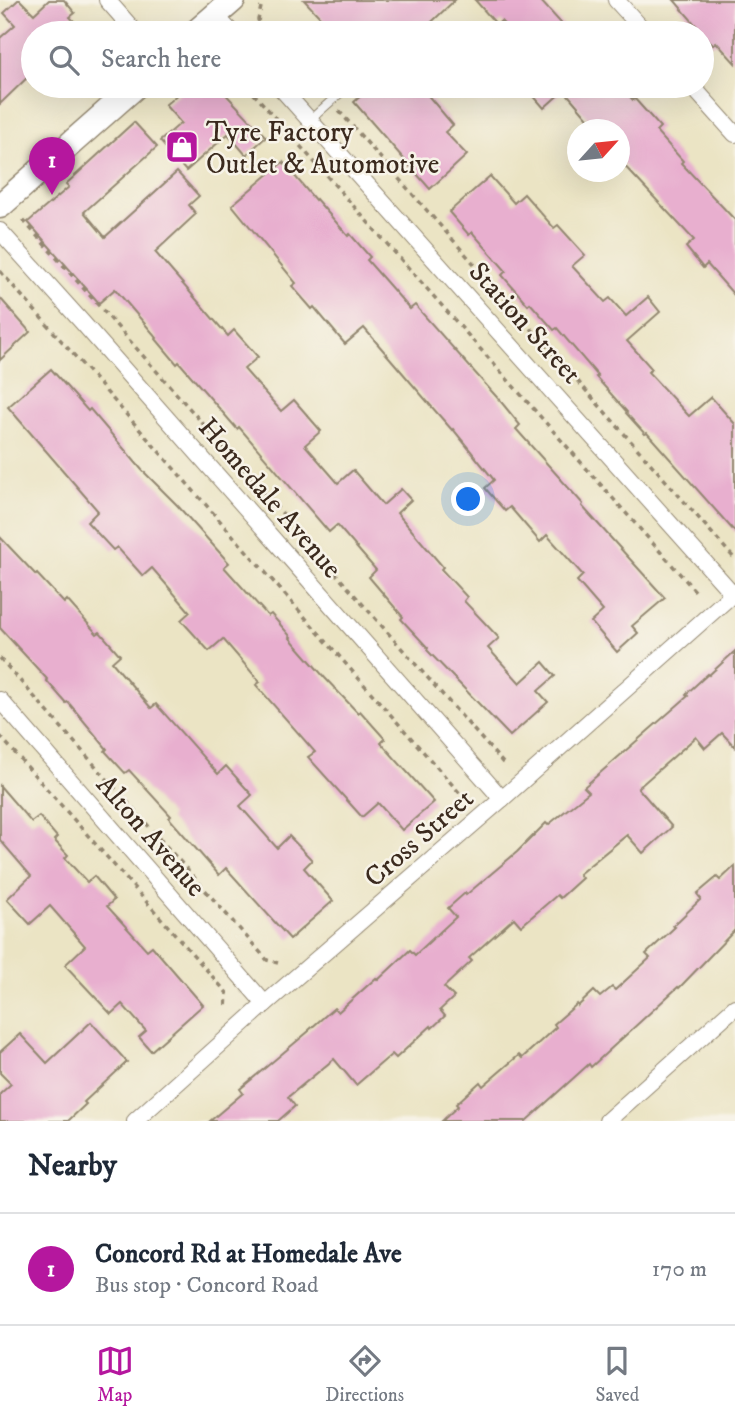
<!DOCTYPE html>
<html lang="en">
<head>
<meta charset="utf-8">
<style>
  body { margin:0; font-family:"IM FELL DW Pica",serif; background:#f2f2f3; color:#1f2937 }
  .compass { position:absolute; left:567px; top:119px; width:63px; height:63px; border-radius:50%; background:#fff; box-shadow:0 7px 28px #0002; rotate:63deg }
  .you { position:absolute; left:469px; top:500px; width:24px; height:24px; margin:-18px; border:5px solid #fff; border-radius:50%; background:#1a73e8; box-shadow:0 0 0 10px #1a73e833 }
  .badge { display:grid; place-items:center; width:46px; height:46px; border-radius:50%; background:#b5179e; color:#fff; font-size:23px; font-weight:700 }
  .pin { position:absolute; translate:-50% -58px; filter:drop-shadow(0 2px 4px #0008) }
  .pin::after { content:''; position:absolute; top:37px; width:24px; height:21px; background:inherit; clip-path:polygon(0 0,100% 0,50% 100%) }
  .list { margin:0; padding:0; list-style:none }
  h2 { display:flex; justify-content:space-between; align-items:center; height:91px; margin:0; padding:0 28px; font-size:30px }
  h2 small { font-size:23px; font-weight:400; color:#747a83 }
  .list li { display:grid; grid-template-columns:46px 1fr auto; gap:21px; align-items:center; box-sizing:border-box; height:112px; padding:0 28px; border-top:2px solid #e0e1e3 }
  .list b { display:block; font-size:26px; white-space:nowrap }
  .list p { margin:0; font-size:23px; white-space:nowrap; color:#747a83 }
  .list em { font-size:23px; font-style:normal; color:#747a83 }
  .icon { flex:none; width:38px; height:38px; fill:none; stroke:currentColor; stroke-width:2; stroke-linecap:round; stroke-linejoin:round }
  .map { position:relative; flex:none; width:735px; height:1121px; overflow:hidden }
  .search { position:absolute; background:#fff; box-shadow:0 7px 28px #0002; left:21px; right:21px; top:21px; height:77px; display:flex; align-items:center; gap:18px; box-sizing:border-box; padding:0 24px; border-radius:38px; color:#747a83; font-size:26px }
  .sheet { height:203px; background:#fff }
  nav { display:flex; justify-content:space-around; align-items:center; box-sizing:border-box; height:98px; border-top:2px solid #e0e1e3; background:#fff; font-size:19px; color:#747a83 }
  nav a { display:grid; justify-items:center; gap:4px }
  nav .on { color:#b5179e }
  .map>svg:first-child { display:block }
</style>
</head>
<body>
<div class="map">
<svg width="735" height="1121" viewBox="0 0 735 1121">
  <rect width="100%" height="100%" fill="#f7f3e8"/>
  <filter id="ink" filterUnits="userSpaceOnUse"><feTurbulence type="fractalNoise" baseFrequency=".0143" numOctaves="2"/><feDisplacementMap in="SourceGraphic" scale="14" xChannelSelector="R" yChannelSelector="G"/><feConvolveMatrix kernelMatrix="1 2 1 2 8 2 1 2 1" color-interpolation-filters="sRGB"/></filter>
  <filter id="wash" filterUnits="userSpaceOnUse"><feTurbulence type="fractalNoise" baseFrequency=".00686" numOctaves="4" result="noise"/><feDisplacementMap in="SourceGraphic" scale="28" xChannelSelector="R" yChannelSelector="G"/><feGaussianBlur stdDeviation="1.57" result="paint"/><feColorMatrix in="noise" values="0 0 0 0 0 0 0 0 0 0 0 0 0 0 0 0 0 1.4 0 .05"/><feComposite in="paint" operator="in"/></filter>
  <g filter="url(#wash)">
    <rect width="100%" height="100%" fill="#ebe4c4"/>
    <g id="blocks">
      <g fill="#e8afcf">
        <path d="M18,0h2l14,14 15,-14h15l11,13 -5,4 15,16h-52v39l-33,32v-66l15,-13 -11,-12z"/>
        <path d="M304,0h151l-35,33h-85z"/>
        <path d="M475,0h65l30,33h-58l-11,-12 -4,4z"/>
        <path d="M674,0h61v63l-19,-21 -3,3z"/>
        <path d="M187,86h31l48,51 -20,18 -18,-21 -42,37 -26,-30 21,-18 -16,-18z"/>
        <path d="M372,86h48l33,39 -8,7 22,23 -37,34 -76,-87z"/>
        <path d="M525,86h95l13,14 2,-1 25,28 -4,4 27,30 -2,2 54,57v76l-28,-32 -4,4 -17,-21 8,-7 -74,-79v-31h-22l-34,-40 -20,18z"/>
        <path d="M134,122l23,25 -73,65 21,25 72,-65 22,24 -10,9 7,9 -41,38 73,84 6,-6 24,27 -14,12 37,42 13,-11 27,31 -16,14 33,38 15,-13 30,35 18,-16 10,11 -14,13 46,54 -2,2 26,28 -3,4 35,37 -11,10 32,35 23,-21 12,14 -17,15 10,11 -38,34 -83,-86 1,-2 -27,-29 2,-2 -34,-40 7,-7 -39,-45 -8,7 -90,-105 -2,2 -58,-67 -2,2 -21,-25 1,-1 -42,-49 -16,14 -71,-81 41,-35 -3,-3z"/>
        <path d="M283,162l32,38 1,-1 32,37 2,-2 20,23 -3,3 43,49 5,-4 87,98 18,22 -4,4 67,75 -1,2 83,92 -33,28 6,7 -21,19 -26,-30 12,-11 -26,-30 6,-6 -36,-40 -7,7 -30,-35 -5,4 -20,-23 9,-8 -41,-51 -1,1 -21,-24 -67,-78 -19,16 -31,-37 -2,2 -20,-23 4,-3 -64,-78z"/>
        <path d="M490,176l24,27 10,-9 30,34 4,-3 27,30 -13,11 33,36 5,-4 16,18 22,-19 12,15 -33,29 25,28 -4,3 41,44 22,-19 24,27v108l-88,-99 -2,1 -19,-21 1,-1 -31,-35 2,-1 -41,-48 -3,2 -24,-27 -2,2 -26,-30 4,-4 -34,-39 -3,3 -20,-23z"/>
        <path d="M0,298l30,34 -30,28z"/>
        <path d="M51,369l37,42 2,-2 52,61 35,35 52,58 -5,4 44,49 3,-2 20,23 -1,1 35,40 33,35 2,-2 25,28 -4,4 53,59 -32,28 -24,-27 -16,14 -54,-60 7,-5 -59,-67 4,-3 -37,-43 -14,12 -28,-31 9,-8 -38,-44 -9,8 -26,-29 -4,3 -26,-28 11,-11 -90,-104z"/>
        <path d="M0,537l36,38 1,-1 27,29 3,-3 30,34 3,-2 20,23 -8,7 39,46 5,-4 62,70 8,-8 26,29 -12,11 37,42 12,-12 23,24 -8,8 29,33 -43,38 -64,-71 -7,7 -50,-57 2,-2 -42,-46 -4,3 -20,-22 2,-2 -39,-47 -2,1 -20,-23 1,-1 -47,-51z"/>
        <path d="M735,651v96l-13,-14 -17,15 -9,-11 -58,51 34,39 -29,26 -16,-18 -48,39 3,4 -22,20 -3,-3 -36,31 -7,-8 -45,40 3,3 -28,26 10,10 -14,13 5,6 -13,12 -1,-2 -35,32 -4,-4 -36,31 -22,-26 -46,38 7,9 -17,15h-68l33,-28 -3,-4 69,-58v-1l25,-22 4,4 38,-34 2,2 32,-30 5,5 41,-38 -8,-9 17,-15 1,2 51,-43 29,-29 2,2 41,-33 -5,-5 104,-91 -2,-2 22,-20 1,1z"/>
        <path d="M0,786l31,36 8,-6 18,21 -3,3 14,15 -3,3 22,24 7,-6 20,24 -7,6 40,44 5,-4 51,59 -52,46 -12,-14 7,-6 -24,-27 -11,10 -46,-49 20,-19 -35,-40 -20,18 -23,-25 24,-23 -31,-36z"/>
        <path d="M735,866v64l-56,58 -1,-1 -87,80 -2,-3 -63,57h-84l16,-15 -2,-2 24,-22 3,4 36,-31 3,3 34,-31 -2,-3 23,-20 1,2 16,-15 6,6 12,-10 3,3 35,-32 -4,-4 29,-27 -2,-1 28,-27 -4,-5 20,-17 3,3z"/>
        <path d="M91,1022l36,40 -43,40 2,2 -18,17h-68v-27l11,-10 -11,-11v-21l20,-18 27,29z"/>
      </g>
    </g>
  </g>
  <g filter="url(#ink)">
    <use href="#blocks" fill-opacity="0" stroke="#938771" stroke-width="2"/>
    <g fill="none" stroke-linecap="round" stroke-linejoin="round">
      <defs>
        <g id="service">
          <path d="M298,26l7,7"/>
          <path d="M310,120l38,-34"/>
        </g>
        <g id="minor">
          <path d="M107,0l29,33"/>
          <path d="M616,0l30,33"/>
          <path d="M215,15l17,18"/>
          <path d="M279,86l454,508"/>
          <path d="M692,86l43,48"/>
          <path d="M0,231l82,91 420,477"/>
          <path d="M0,700l265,304"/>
          <path d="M135,1121l130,-117 237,-205 233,-207"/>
          <path d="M607,1121l128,-114"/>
        </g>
        <g id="primary">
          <path d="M195,33l38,-33"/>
          <path d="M0,206l136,-120"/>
        </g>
      </defs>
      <use href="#service" stroke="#938771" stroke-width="10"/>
      <use href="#minor" stroke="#938771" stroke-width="18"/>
      <use href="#primary" stroke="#938771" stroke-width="27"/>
      <g stroke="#938771" stroke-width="3.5" stroke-dasharray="5 5" stroke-linecap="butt">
        <path d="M261,7l-3,13 12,13"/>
        <path d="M247,86l449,506"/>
        <path d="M339,111l395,447"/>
        <path d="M23,220l480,543"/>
        <path d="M0,271l464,527"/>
        <path d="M0,658l267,302 11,3"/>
        <path d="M0,736l227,257 -1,16"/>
      </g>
      <use href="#service" stroke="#fff" stroke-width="8"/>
      <use href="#minor" stroke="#fff" stroke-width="16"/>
      <use href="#primary" stroke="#fff" stroke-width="24"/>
    </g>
  </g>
  <defs>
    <symbol id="shop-square" viewBox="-11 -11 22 22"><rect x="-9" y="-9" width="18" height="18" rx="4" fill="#b5179e" stroke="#f7f3e8"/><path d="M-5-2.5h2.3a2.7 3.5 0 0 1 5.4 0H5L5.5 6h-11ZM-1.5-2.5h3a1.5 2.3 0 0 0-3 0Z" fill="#fff"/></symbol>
  </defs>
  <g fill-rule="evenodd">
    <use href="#shop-square" x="163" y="128" width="38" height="38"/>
  </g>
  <g text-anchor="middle" stroke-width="5" stroke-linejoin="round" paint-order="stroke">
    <g font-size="28" fill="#3b2a1e" stroke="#f7f3e8" text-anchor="start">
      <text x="206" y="141">Tyre Factory<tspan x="206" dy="32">Outlet &amp; Automotive</tspan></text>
    </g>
    <g font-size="28" fill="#3b2a1e" stroke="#f7f3e8">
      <text transform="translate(526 322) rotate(48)" y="10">Station Street</text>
      <text transform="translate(271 497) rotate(49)" y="10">Homedale Avenue</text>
      <text transform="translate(152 835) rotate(49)" y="10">Alton Avenue</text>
      <text transform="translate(418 837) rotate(-41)" y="10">Cross Street</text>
    </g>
  </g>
</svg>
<svg class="compass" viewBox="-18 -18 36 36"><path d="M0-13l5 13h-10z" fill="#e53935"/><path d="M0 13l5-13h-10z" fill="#747a83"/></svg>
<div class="you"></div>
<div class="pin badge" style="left:52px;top:195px">1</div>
<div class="search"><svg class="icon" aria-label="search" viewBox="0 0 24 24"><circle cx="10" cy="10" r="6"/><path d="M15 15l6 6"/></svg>Search here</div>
</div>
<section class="sheet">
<h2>Nearby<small></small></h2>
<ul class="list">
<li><span class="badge">1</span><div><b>Concord Rd at Homedale Ave</b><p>Bus stop · Concord Road</p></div><em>170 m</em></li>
</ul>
</section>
<nav>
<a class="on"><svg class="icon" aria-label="map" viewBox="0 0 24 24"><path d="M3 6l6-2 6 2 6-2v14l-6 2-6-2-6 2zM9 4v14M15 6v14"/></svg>Map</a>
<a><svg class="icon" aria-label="directions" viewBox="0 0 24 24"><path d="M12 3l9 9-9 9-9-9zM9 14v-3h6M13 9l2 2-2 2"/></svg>Directions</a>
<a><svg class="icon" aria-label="saved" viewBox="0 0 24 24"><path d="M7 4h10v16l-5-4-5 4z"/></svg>Saved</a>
</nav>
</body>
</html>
